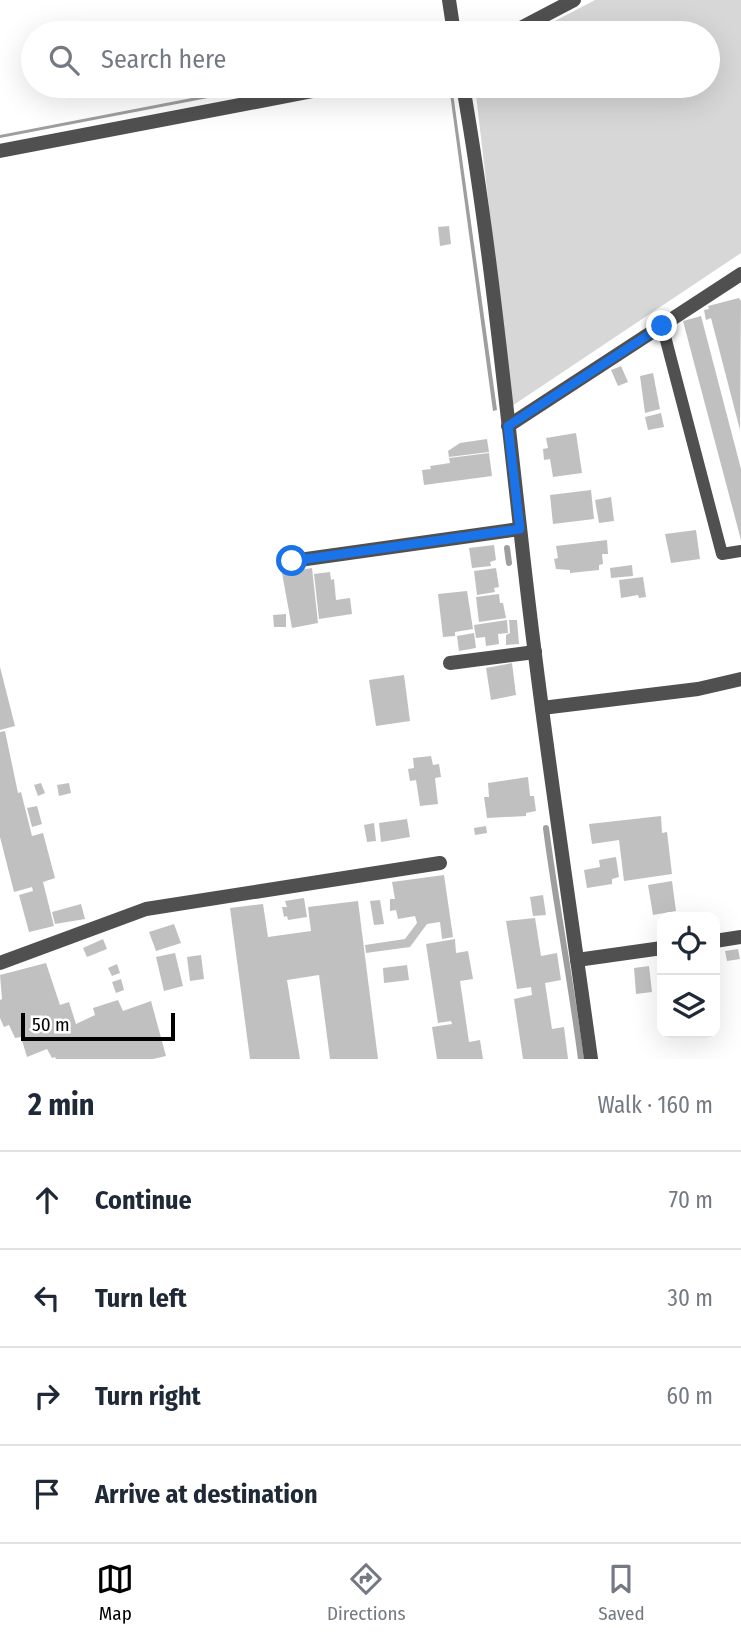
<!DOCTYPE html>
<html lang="en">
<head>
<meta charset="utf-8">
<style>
  body { margin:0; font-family:"Fira Sans Condensed",sans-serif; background:#f2f2f3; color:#1f2937 }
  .controls { position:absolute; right:21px; bottom:21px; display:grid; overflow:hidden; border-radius:14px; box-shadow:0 7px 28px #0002 }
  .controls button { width:63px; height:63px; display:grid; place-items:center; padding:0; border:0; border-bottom:2px solid #e0e1e3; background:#fff; color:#1f2937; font:35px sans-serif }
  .scale { position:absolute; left:21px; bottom:18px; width:154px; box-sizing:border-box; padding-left:7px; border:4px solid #000; border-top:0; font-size:19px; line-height:24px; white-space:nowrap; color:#000; -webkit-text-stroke:5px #fff; paint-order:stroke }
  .stop { position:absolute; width:21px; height:21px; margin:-16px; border:5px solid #1a73e8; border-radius:50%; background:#fff }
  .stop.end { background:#1a73e8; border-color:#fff; box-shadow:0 2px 7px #0008 }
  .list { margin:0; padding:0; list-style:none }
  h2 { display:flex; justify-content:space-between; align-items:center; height:91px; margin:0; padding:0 28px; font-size:30px }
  h2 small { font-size:23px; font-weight:400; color:#747a83 }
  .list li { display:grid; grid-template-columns:46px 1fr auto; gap:21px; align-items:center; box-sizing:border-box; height:98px; padding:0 28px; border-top:2px solid #e0e1e3 }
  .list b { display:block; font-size:26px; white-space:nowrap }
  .list em { font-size:23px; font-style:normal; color:#747a83 }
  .icon { flex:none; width:38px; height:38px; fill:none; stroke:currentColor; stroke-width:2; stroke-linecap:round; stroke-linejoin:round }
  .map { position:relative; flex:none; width:741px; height:1059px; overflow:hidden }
  .search { position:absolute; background:#fff; box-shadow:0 7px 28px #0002; left:21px; right:21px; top:21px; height:77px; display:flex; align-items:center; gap:18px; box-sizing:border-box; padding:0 24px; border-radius:38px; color:#747a83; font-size:26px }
  .sheet { height:483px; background:#fff }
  nav { display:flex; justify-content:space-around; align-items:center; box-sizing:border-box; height:98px; border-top:2px solid #e0e1e3; background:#fff; font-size:19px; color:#747a83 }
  nav a { display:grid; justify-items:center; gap:4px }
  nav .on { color:#000 }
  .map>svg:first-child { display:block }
</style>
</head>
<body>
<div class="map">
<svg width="741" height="1059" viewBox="0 0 741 1059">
  <rect width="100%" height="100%" fill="#fff"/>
  <path fill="#d7d7d7" d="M595,0h146v253l-229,153 -37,-320h233v-53h-176z"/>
  <g fill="#9e9e9e">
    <path d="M254,86h16l-270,52v-3z"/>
    <path d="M449,86h3l45,324 -4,1z"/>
  </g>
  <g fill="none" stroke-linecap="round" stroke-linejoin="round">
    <g stroke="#9e9e9e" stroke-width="6">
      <path d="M507,548l2,15"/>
      <path d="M546,828c10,77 25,154 35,231"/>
    </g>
  </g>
  <g fill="#c0c0c0">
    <path d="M449,226l2,18 -11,2 -2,-19z"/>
    <path d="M739,298l2,3 -1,129 -29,-112 -5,2 -2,-10 5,-1 -1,-3z"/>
    <path d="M701,316l40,153v71l-58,-219z"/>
    <path d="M621,366l7,16 -10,4 -7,-16z"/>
    <path d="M653,373l7,36 -15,4 -5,-37z"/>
    <path d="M661,413l3,14 -16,3 -3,-13z"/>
    <path d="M576,433l6,40 -29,4 -3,-18 -6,1 -1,-11 5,-1 -2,-10z"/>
    <path d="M487,439l2,13 -40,5 -1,-6 12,-8z"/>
    <path d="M489,453l3,23 -68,9 -2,-15 9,-1 -1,-3 20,-3 -1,-5z"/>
    <path d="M591,490l3,29 -41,5 -3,-29z"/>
    <path d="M611,497l3,24 -15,2 -4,-23z"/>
    <path d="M696,530l4,29 -29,4 -6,-29z"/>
    <path d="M607,540l1,14h-6l1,10 -4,1v5l-29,3v-3l-14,-1 -2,-10 4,-1 -2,-12z"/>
    <path d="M494,545l2,15 -6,2 1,4 -19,2 -3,-20z"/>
    <path d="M632,565l1,11 -22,2 -1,-10z"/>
    <path d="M312,568l6,55 -26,5 -10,-55z"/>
    <path d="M496,568l3,19 -5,1 1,4 -18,3 -3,-24z"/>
    <path d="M330,572l1,8 3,-1 2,21 14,-2 2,16 -33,5 -5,-45z"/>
    <path d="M643,577l3,20 -7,1 -1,-3 -17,3 -2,-18z"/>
    <path d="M467,591l6,38 -18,3v4l-12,1 -5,-43z"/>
    <path d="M499,594l1,9h3l3,15 -27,4 -3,-25z"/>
    <path d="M286,614v13h-12l-1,-12z"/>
    <path d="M507,620l1,13 -10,1 1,10 -13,2 -1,-9 -9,1 -2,-13z"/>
    <path d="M509,620h8l2,24 -13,1v-10l4,-2z"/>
    <path d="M474,633l2,15 -17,3 -2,-15z"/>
    <path d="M512,663l4,32 -25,5 -5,-32z"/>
    <path d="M0,667l15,59 -15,4z"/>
    <path d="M404,675l6,46 -34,5 -7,-46z"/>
    <path d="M5,731l13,62 3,-1 11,44 11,-3 12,45 -12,4 11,44 -25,6 -10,-37 14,-4 -1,-4 -18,5 -14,-55v-105z"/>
    <path d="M431,756l2,9 6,-1 2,13 -6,1 3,26 -18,2 -4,-26 -6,1 -2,-12 6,-1 -1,-10z"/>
    <path d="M528,777l2,19h4l2,15 -10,2v3l-39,2 -3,-21h5l-1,-14z"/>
    <path d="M41,783l4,10 -7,3 -4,-11z"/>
    <path d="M69,783l2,10 -12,3 -2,-11z"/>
    <path d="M37,806l5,18 -10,3 -5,-19z"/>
    <path d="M661,816l1,17 5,-1 5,42 -48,7 -5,-41 -27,4 -3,-20z"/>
    <path d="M407,819l3,18 -29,5 -2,-19z"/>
    <path d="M374,823l2,18 -9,1 -3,-17z"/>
    <path d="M486,826l1,7 -12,2 -1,-7z"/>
    <path d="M616,857l3,20 -7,2v5l-25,4 -3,-18 16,-3 -1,-7z"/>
    <path d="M444,875l9,62 -11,2 -2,-17 -13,2 -17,23 -44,6 -1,-8 40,-6 12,-16 -2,-7 -17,3 -2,-9 -6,1v-12h5l-3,-17z"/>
    <path d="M672,881l4,30 -23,4 -5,-30z"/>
    <path d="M543,895l3,20 -13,1 -3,-19z"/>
    <path d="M304,898l3,19 -19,3 -1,-4 -3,1 -2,-10h5l-2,-6z"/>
    <path d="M380,900l4,24 -10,1 -4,-24z"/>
    <path d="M358,901l20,158h-48l-11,-84 -32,5 13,79h-50l-20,-151 33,-4 5,33 43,-6 -3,-24z"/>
    <path d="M81,904l4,15 -30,5 -3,-12z"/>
    <path d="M535,918l6,38 16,-3 4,27 -16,3 7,46 12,-2 4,32h-45l-9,-60 18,-4 -1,-8 -14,2 -11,-68z"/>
    <path d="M174,924l7,19 -25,8 -7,-19z"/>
    <path d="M103,939l4,10 -20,8 -4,-9z"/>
    <path d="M455,939l1,14 12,-2 5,28 -13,2 9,61 11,-2 3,19h-46l-5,-32 20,-3 -1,-3 -13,2 -12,-79z"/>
    <path d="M738,949l2,10 -13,2 -2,-10z"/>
    <path d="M175,953l8,33 -19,5 -8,-34z"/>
    <path d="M201,955l3,24 -14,2 -3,-24z"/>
    <path d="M46,963l14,42 9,-3 7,22 19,-9 -2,-7 25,-8 5,11 28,-10 15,55 -13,3h-97l-1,-2 -3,1 -5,-9 -20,8 -6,-20 -6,1 -6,-13 -5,2 -4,-9v-18l2,-1 -2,-24z"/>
    <path d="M117,964l3,9 -8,3 -4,-8z"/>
    <path d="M407,965l2,15 -25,3 -1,-15z"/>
    <path d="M649,966l3,26 -16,2 -2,-26z"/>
    <path d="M121,979l3,11 -8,3 -4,-11z"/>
  </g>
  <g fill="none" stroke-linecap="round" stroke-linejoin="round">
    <path stroke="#505050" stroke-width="12" d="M662,325l60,229 19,-3"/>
    <g stroke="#505050" stroke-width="14">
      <path d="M449,0l5,33"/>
      <path d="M511,33l63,-33"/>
      <path d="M463,86c26,149 41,300 58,450 19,175 46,349 70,523"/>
      <path d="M0,151l339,-65"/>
      <path d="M508,426l233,-152"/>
      <path d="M292,561l228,-32"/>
      <path d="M450,663l85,-11"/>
      <path d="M542,708l156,-19 43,-10"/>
      <path d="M715,941l26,-4"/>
      <path d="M577,960l85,-12"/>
      <path d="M0,963l146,-54 294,-46"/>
    </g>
  </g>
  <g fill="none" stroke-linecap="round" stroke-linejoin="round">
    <path stroke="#1a73e8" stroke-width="9" d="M292,561l228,-32 -12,-103 154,-100"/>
  </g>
</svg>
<div class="controls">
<button><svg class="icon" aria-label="locate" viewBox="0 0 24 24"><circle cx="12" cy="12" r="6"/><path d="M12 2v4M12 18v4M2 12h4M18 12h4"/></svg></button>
<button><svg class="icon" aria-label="layers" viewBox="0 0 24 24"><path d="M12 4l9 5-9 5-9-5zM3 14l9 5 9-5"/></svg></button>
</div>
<div class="scale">50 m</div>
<div class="stop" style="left:292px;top:561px"></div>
<div class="stop end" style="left:662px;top:326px"></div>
<div class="search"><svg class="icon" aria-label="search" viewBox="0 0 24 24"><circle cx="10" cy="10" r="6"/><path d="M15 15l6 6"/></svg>Search here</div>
</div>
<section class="sheet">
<h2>2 min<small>Walk · 160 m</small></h2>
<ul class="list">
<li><svg class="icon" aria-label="ahead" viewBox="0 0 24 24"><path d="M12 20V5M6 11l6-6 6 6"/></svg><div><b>Continue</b></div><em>70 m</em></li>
<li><svg class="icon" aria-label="left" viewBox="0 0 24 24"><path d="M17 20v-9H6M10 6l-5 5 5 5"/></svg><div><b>Turn left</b></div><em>30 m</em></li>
<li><svg class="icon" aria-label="right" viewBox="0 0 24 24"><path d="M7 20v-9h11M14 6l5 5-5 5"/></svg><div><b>Turn right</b></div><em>60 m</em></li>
<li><svg class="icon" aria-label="arrive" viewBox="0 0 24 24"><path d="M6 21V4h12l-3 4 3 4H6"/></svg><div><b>Arrive at destination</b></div></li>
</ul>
</section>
<nav>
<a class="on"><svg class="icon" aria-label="map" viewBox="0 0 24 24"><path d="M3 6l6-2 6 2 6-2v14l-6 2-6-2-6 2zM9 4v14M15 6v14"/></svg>Map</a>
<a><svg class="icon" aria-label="directions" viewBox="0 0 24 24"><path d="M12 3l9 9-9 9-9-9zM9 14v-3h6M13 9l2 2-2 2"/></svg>Directions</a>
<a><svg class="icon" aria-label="saved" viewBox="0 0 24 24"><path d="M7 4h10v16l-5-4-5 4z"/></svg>Saved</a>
</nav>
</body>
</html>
